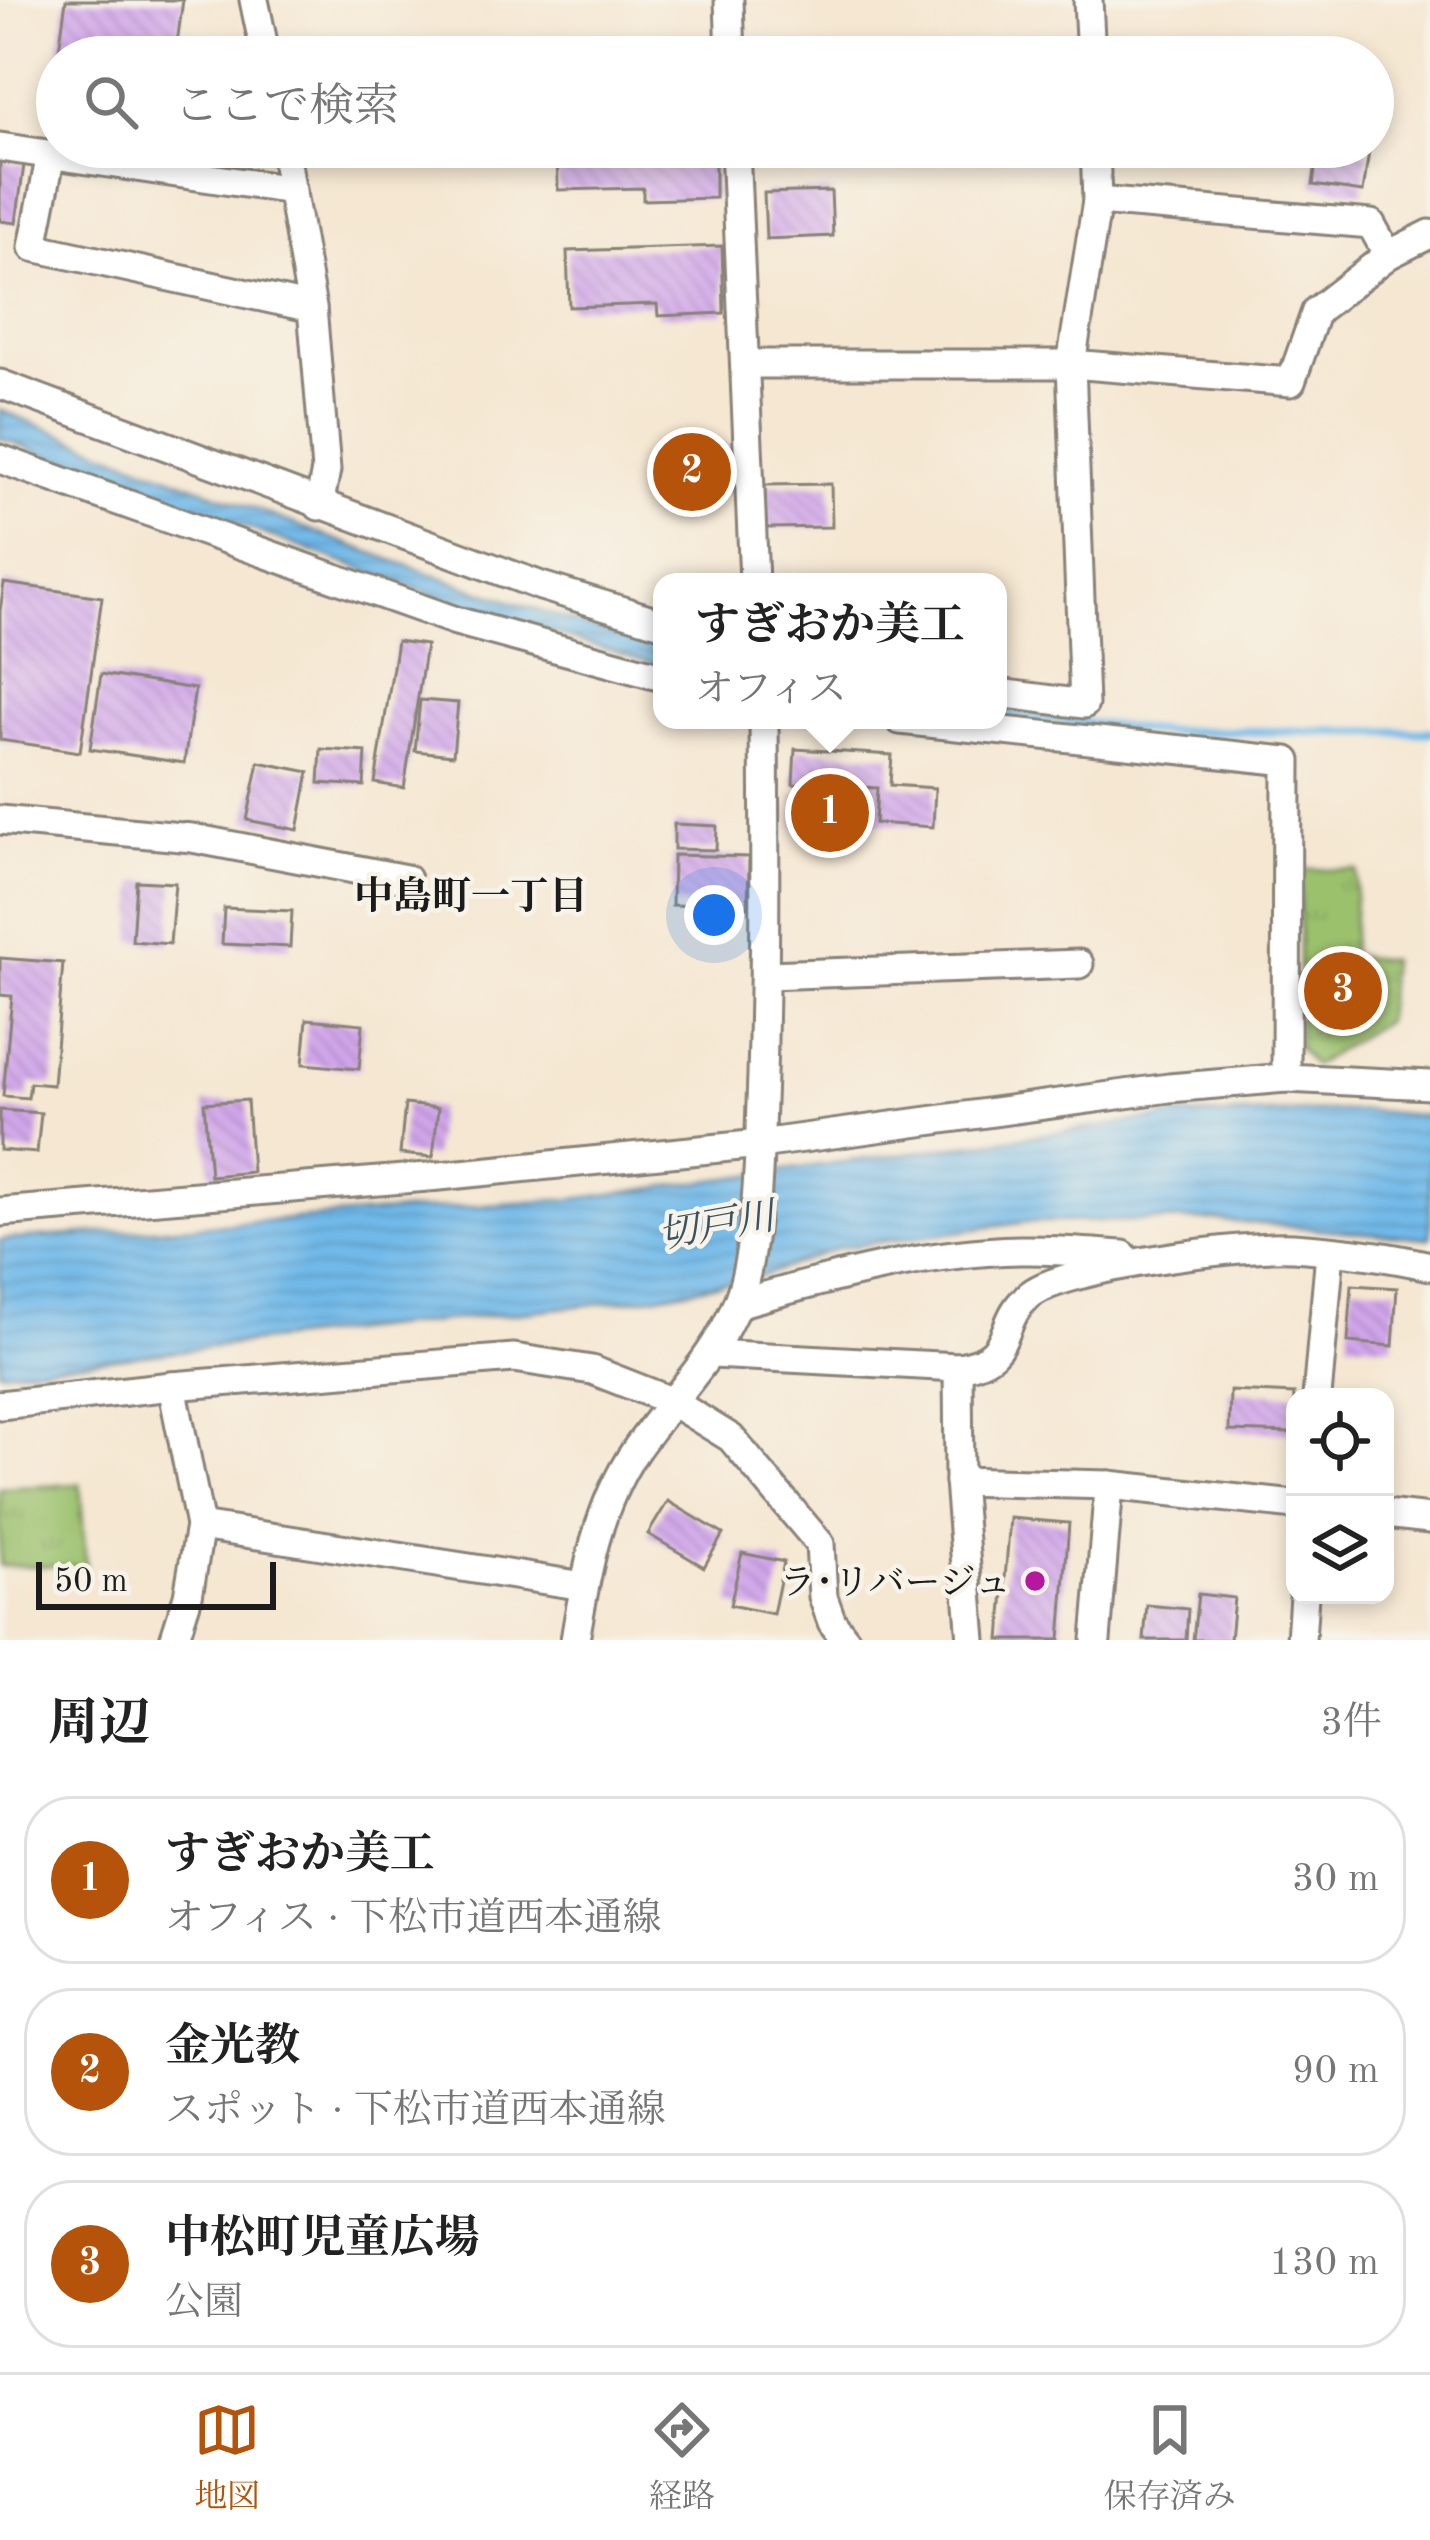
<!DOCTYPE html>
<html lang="ja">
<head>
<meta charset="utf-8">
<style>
  body { margin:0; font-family:"Old Standard TT","Noto Serif JP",serif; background:#f6f6f6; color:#222 }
  .controls { position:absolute; right:36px; bottom:36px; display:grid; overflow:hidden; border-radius:24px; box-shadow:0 6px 18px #0003 }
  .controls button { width:108px; height:108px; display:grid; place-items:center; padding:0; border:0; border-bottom:3px solid #e0e0e0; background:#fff; color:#222; font:60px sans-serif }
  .scale { position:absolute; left:36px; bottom:30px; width:240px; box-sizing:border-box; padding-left:12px; border:6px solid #1c1c1c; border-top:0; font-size:33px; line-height:42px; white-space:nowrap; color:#1c1c1c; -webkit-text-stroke:9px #f7f3e8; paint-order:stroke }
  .you { position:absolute; left:714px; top:915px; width:42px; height:42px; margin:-30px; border:9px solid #fff; border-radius:50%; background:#1a73e8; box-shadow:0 0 0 18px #1a73e833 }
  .badge { display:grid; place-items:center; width:78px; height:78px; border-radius:50%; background:#b45309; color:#fff; font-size:39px; font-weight:700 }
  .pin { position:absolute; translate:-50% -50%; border:6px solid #fff; box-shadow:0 3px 12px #0006 }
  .popup { position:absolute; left:653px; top:573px; width:354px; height:156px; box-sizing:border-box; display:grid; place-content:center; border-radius:24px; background:#fff; filter:drop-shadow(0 3px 9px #0005); font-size:39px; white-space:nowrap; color:#767676 }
  .popup b { font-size:45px; color:#222 }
  .popup::after { content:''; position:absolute; left:50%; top:100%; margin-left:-24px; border:24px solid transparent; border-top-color:#fff }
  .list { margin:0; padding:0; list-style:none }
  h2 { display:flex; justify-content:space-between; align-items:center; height:156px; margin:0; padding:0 48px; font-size:51px }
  h2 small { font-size:39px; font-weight:400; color:#767676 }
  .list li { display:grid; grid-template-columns:78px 1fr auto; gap:36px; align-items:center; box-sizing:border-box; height:168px; margin:0 24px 24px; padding:0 24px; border:3px solid #e0e0e0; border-radius:48px }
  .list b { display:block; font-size:45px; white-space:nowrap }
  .list p { margin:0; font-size:39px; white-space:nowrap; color:#767676 }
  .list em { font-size:39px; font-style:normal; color:#767676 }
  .icon { flex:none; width:66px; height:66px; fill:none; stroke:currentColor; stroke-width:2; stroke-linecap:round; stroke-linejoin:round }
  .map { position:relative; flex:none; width:1430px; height:1640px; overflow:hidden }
  .search { position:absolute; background:#fff; box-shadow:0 6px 18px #0003; left:36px; right:36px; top:36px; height:132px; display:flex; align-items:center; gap:30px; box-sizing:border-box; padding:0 42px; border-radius:66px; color:#767676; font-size:45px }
  .sheet { height:732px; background:#fff }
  nav { display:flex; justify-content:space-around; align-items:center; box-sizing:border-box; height:168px; border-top:3px solid #e0e0e0; background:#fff; font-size:33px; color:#767676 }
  nav a { display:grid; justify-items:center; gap:6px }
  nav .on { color:#b45309 }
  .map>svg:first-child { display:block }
</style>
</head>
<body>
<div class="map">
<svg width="1430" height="1640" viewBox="0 0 1430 1640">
  <defs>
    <pattern id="park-tufts" width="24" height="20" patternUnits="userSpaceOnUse" patternTransform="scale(3)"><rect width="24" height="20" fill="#9bc16d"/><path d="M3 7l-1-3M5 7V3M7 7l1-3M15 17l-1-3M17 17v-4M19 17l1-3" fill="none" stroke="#85a55e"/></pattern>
    <pattern id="water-rules" width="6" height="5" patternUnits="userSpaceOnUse" patternTransform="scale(3)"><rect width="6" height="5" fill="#71b9e9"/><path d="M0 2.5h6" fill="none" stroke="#619ec7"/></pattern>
    <pattern id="building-back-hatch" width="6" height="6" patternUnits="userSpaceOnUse" patternTransform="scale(3)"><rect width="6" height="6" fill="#d0a5ea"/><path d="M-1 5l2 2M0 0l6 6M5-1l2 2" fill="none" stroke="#b28dc8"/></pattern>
  </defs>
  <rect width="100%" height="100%" fill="#f7f3e8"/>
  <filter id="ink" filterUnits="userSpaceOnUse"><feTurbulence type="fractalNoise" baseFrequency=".00833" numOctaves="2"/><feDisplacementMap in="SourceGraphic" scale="24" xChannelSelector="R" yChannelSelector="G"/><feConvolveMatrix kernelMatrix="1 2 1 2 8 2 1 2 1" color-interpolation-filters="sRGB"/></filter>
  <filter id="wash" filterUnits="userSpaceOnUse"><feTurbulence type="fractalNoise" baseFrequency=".004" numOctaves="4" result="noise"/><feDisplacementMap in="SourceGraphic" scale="48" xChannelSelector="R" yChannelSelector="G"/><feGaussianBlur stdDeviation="2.7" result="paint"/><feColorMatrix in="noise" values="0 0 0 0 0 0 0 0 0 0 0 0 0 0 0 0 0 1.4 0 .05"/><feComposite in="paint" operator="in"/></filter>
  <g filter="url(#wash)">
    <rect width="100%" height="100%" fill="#f5e7d2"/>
    <g fill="url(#park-tufts)" stroke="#5c6e44" stroke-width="3">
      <path d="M1300,869l57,1 -6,86 39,4 -5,61 -72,45 -15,-19z"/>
      <path d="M80,1484l6,82h-86v-78z"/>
    </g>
    <g fill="url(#water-rules)" stroke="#466a82" stroke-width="3">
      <path d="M0,410c219,86 437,173 662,239v17l-204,-62 -458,-166z"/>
      <path d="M1365,1110l65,6v122l-218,-18 -185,2 -190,26 -72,27 -127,24 -638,72v-131l575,-41 602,-83z"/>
    </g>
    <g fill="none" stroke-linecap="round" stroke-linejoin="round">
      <path stroke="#71b9e9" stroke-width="9" d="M998,712l154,19 278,1"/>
    </g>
    <g id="blocks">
      <g fill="url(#building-back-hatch)">
        <path d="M66,0h117l-8,57h-117z"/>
        <path d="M101,147h61l-2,14 -60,-9z"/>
        <path d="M557,147h158v51l-72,2v-12l-85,2z"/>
        <path d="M1318,147l51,4 -6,41 -50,-7z"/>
        <path d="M0,161l24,4 -8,58 -16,-2z"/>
        <path d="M831,191l2,45 -67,3 -2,-46z"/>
        <path d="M722,246l2,67 -66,3 -1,-12 -88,3 -2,-56z"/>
        <path d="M727,445l3,48 -72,5 -4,-48z"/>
        <path d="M831,484l1,43 -66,1 -1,-43z"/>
        <path d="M4,583l98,14 -22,155 -80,-12v-129z"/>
        <path d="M397,641l29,4 -22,143 -29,-5z"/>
        <path d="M101,674l94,15 -11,74 -94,-14z"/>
        <path d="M420,700l38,3 -5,52 -38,-4z"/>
        <path d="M321,749l45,3 -2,34 -45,-3z"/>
        <path d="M795,749l97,6 -2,30 45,3 -2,39 -58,-4 2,-35 -84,-4z"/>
        <path d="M259,762l50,10 -11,58 -51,-10z"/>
        <path d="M795,795l71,3 -1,31 -71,-2z"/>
        <path d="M674,824l43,2 -1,24 -42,-1z"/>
        <path d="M673,855l76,2 -1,50 -76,-2z"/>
        <path d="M136,881l39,2 -5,61 -38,-3z"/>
        <path d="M224,908l68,3 -2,36 -68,-3z"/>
        <path d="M0,958l63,5 -10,122 -23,-2 -2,15 -25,-2 9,-100 -12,-1z"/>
        <path d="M307,1019l56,5 -4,45 -56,-5z"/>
        <path d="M247,1100l5,72 -42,4 -6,-73z"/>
        <path d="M405,1104l33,4 -5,49 -33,-3z"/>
        <path d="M0,1110l41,3 -4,40 -37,-3z"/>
        <path d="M1352,1285l45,3 -4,58 -45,-4z"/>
        <path d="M1230,1391l64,3 -2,39 -63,-2z"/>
        <path d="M668,1501l55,33 -19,33 -56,-33z"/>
        <path d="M1010,1518l59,5 -9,117h-60z"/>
        <path d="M742,1553l42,9 -11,52 -43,-9z"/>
        <path d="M1198,1594l36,4 -4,42h-37z"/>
        <path d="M1147,1605l41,4 -2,31h-42z"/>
      </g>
    </g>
  </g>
  <g filter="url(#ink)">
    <use href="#blocks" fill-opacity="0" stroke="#888277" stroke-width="3"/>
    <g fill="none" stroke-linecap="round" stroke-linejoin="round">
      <defs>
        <g id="street">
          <path d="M254,0l12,57"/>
          <path d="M729,0l2,57"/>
          <path d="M1088,0l3,57"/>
          <path d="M0,147l292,43"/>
          <path d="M284,147l28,161 14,162 -7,36"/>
          <path d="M735,147l19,435"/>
          <path d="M51,154l-18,93 279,61"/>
          <path d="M1097,201l274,23 17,31"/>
          <path d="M745,364h326l220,18 25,-71 72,-56 42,-21"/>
          <path d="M0,384l541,202 121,37"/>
          <path d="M0,459l456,162 206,56"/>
          <path d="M998,693l86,11 -13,-340 26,-163 -2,-54"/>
          <path d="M900,720l387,41 -1,317"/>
          <path d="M0,820l192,18 214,41"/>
          <path d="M766,975l313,-11"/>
          <path d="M0,1212l440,-36 320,-32 409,-56 117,-10 144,7"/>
          <path d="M737,1304c91,-26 187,-52 283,-54 34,-1 69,3 103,5"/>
          <path d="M712,1354l246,13c61,-9 36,-45 73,-73 34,-27 215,-50 262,-47 44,3 94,9 137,19"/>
          <path d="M958,1367l1,114 13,159"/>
          <path d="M172,1386l28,140 -12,70 -14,44"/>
          <path d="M1317,1397l13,-145"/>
          <path d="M0,1405l172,-19 342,-28 78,12 79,31 60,37 89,106 3,53 9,25 14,18"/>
          <path d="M959,1481l150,4 186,20"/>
          <path d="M1385,1514l45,5"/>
          <path d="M200,1526l384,60"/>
          <path d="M575,1640c11,-66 22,-133 60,-189 35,-51 80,-92 103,-150 19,-49 21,-144 23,-198 5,-128 4,-255 3,-383"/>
          <path d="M1096,1640l13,-155"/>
          <path d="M1301,1640l3,-45"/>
        </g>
      </defs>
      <use href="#street" stroke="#888277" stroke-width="33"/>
      <use href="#street" stroke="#fff" stroke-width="27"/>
    </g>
  </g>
  <circle fill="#b5179e" stroke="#f7f3e8" stroke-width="4.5" cx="1035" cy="1581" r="12"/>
  <g text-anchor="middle" stroke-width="9" stroke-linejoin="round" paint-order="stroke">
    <g font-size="36" fill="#1c1c1c" stroke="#f7f3e8" text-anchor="end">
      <text x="1011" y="1594">ラ･リバージュ</text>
    </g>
    <g font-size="39" font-weight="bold" fill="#1c1c1c" stroke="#f7f3e8">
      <text x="471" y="909">中島町一丁目</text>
    </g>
    <g font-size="39" font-style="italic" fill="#3a5364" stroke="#f7f3e8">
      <text transform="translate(716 1224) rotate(-10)" y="14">切戸川</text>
    </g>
  </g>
</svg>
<div class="controls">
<button><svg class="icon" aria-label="locate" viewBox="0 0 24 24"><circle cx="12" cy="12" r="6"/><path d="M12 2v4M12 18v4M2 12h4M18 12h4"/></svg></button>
<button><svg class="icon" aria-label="layers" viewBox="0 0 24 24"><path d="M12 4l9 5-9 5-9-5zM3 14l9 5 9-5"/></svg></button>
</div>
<div class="scale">50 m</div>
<div class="you"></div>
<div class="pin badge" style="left:830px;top:813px">1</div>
<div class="popup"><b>すぎおか美工</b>オフィス</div>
<div class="pin badge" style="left:692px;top:472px">2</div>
<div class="pin badge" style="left:1343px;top:991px">3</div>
<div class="search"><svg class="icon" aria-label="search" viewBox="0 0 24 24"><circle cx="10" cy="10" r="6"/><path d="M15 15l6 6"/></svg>ここで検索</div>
</div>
<section class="sheet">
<h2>周辺<small>3件</small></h2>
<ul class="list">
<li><span class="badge">1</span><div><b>すぎおか美工</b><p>オフィス · 下松市道西本通線</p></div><em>30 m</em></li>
<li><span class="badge">2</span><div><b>金光教</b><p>スポット · 下松市道西本通線</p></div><em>90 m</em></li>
<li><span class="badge">3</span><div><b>中松町児童広場</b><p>公園</p></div><em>130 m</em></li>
</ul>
</section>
<nav>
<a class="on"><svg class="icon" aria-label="map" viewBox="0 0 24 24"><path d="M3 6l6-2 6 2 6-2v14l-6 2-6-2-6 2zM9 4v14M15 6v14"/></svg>地図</a>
<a><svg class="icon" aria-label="directions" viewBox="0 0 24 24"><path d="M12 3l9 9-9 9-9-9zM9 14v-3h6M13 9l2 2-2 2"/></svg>経路</a>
<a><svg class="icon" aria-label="saved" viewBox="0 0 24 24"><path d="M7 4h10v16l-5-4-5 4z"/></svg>保存済み</a>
</nav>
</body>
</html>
